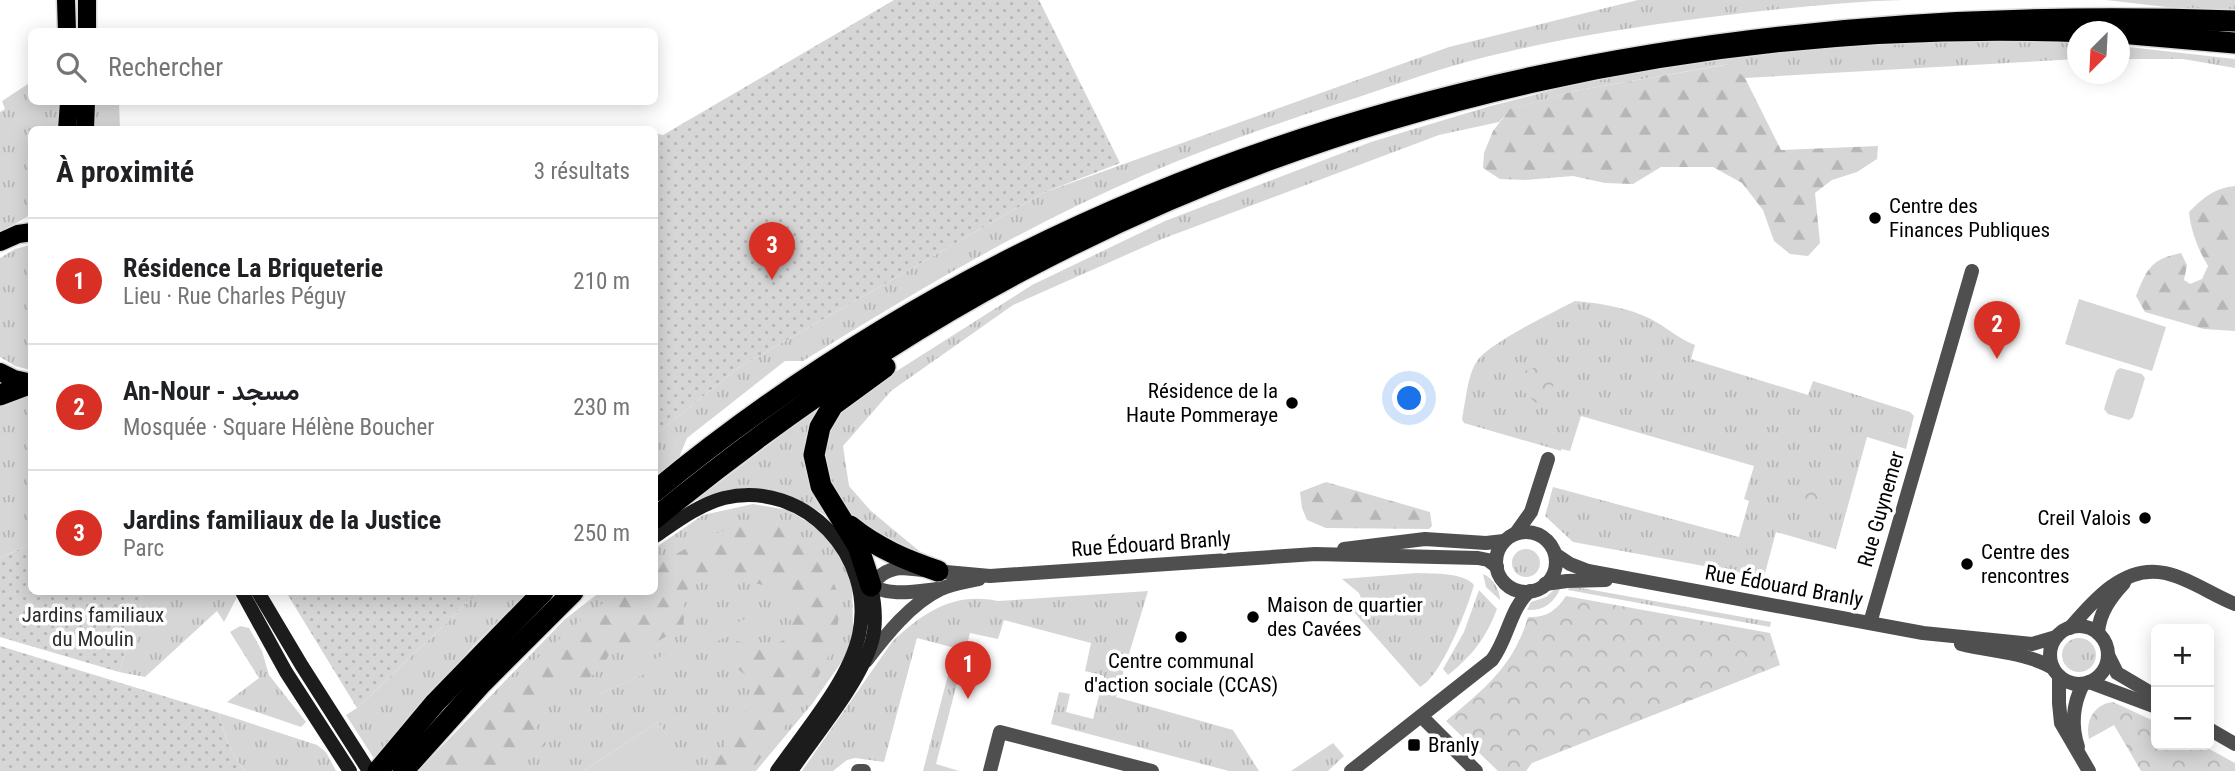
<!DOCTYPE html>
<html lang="fr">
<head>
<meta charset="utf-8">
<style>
  body { margin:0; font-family:"Roboto Condensed",Vazirmatn,sans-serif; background:#f2f2f2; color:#202124 }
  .controls { position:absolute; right:21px; bottom:21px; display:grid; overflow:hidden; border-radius:10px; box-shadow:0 4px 18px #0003 }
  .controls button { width:63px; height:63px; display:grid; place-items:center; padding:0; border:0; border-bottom:2px solid #e0e0e0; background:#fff; color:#202124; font:35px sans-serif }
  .compass { position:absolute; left:2067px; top:21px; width:63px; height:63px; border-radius:50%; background:#fff; box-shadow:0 4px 18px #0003; rotate:204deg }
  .you { position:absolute; left:1410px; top:399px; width:24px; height:24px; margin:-18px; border:5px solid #fff; border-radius:50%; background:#1a73e8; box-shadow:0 0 0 10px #1a73e833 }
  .badge { display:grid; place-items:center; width:46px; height:46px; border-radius:50%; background:#d93025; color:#fff; font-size:23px; font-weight:700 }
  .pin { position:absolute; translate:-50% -58px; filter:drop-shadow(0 2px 4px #0008) }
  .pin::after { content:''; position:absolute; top:37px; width:24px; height:21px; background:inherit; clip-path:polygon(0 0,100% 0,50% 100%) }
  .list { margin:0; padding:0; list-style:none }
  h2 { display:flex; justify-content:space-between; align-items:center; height:91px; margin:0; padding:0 28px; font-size:30px }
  h2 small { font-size:23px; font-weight:400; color:#757577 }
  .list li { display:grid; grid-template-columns:46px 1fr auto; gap:21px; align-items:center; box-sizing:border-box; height:126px; padding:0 28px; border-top:2px solid #e0e0e0 }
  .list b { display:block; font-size:26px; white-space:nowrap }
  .list p { margin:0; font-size:23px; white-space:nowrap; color:#757577 }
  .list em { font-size:23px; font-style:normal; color:#757577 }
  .icon { flex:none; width:38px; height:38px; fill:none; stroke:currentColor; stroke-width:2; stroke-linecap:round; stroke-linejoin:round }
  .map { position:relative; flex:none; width:2235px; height:771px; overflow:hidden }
  .search { position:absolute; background:#fff; box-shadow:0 4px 18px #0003; left:28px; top:28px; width:630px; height:77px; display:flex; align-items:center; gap:18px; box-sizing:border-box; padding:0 24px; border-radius:10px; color:#757577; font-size:26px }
  .panel { position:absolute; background:#fff; box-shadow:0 4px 18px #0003; left:28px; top:126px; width:630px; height:469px; border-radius:10px }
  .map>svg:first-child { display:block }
</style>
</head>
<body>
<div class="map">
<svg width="2235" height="771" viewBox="0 0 2235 771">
  <defs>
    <pattern id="grass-tufts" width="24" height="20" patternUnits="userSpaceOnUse" patternTransform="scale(1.75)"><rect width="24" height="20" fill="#d6d6d6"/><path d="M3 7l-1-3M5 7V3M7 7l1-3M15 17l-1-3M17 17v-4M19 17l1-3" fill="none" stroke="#b6b6b6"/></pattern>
    <pattern id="forest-firs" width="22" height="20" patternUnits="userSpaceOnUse" patternTransform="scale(1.75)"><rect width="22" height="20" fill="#d6d6d6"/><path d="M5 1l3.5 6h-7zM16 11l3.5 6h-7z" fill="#b6b6b6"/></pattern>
    <pattern id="park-crowns" width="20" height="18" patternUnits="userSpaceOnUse" patternTransform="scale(1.75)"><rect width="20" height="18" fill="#d6d6d6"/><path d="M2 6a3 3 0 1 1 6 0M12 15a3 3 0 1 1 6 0" fill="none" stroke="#b6b6b6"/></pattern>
    <pattern id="garden-dots" width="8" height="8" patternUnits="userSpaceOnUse" patternTransform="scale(1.75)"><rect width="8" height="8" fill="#d6d6d6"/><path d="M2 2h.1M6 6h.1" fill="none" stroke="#b6b6b6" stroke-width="1.8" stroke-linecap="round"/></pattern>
  </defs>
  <rect width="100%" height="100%" fill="#fff"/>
  <g fill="url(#grass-tufts)" fill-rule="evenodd">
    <path d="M1638,0h265c-67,2 -133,10 -200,18 -85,11 -171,25 -254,49 -37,11 -74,25 -112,37 -65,21 -130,44 -193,71 -119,51 -231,118 -341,186h-18l-98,77 -9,22 -23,20v-45l83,-67 305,-175 406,-146z"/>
    <path d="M2104,0h131v15l-129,-15z"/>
    <path d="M1933,40l144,1v18l-332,19 -16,-14 -155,27 -63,18 -12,13 -60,13 -277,104 -149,66 -122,86 -48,55 6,40 22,25 53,44 -32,-11 -26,-16 -32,-28 -12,-44 13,-42 13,-12 184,-117 133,-64 206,-79 116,-35 116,-30 122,-20z"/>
    <path d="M2120,46l115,13v9l-52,-9h-63z"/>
    <path d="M31,82l1,20h28l1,27 -29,1 -1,80 -4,7 -27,15v-120l5,-3 -3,-8z"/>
    <path d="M92,102h27l1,27 -29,1z"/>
    <path d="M31,245h1l-1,125 -16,-4 -15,-9v-99l15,-9z"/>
    <path d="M1575,301c25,2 54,7 76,18 15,8 28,20 44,26l-4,14 117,36 5,-14 97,31 4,4 -8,33 -39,-12 -31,112 -60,-17 -12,45 -191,-35 -28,-26 8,-29 186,50 10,-36 -5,-2 10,-33 -173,-50 -11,35 -9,-2v2l-97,-28 -2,-4c4,-18 5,-43 15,-58 12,-18 77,-49 98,-60z"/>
    <path d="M31,393v151l-31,14v-155z"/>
    <path d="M819,407l11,112c-32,-23 -63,-35 -103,-28 -10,2 -21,9 -31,9z"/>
    <path d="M753,504l35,6 26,16 16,14 22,40 1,47 -3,23 -38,54 -56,67h-71l4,-3 -31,-46 -74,49h-166l146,-151 36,-28h54l1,-44 48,-33zM766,618l-166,76 -5,-8z"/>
    <circle cx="1526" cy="563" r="14"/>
    <path d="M1417,573c15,1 47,-1 57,12 -7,24 -32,91 -54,102l-67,-76 8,-13 -2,-5 -17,-14z"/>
    <path d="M1483,574c10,4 17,16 17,26l-14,-13z"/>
    <path d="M1569,587h7l195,35 -1,5 -202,-37z"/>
    <path d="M1556,588l4,1c-6,14 -17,22 -33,21l4,-8 15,-5z"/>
    <path d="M1479,590l18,19c-11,29 -25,47 -49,66l-5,-6 21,-37z"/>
    <path d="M1148,591l-32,106 117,33 26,41h-30l-178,-47 8,-32 11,2 -4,18 27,7 11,-43 -19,-5 6,-28 -87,-23 -6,19 -28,-6 -34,131 23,7h-36l32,-123 -38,-10 -33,124 -29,-4 -8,2 -14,11h-31l90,-129c32,-30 61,-50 106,-41z"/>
    <path d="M128,592h104l5,5 -13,25 -7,-11 -72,66 -26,-5 24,-76z"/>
    <path d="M479,592h49l-54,53 -99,115 -29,-45 11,-7z"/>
    <path d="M240,626l9,2 13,23 7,24 37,47 -5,5 -74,-25 32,-24 -29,-46z"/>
    <circle cx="2079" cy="655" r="17"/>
    <path d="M219,713l98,32 9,7 10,19h-91c-14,-18 -21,-35 -26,-58z"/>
    <path d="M1333,743l11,13 -16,15h-37z"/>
  </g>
  <g fill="url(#forest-firs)">
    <path d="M1730,64l15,14 36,72 97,-4 -1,13 -20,13 -25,8 -17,13 5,50 -12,13 -18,-2 -16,-13 -11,-31 -21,-27 -29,-16h-52l-28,17 -28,-1 -32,-7 -48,4 -25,-1 -17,-11 1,-15 9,-22 17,-22 64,-18z"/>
    <path d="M2235,186v145l-31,-2 -59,-17 -9,-16c11,-27 15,-37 45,-43l6,12 -3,15 6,4 12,-5 6,-13c-10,-17 -17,-34 -19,-54 14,-14 25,-24 46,-26z"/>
    <path d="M1326,482l104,30 2,14 -3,3 -103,-1 -19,-8 -5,-12 -2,-16z"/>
    <path d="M760,521c25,4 39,18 56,37 7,9 17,20 20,31 18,62 -51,135 -85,182h-47l8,-19 12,-5 23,-38 4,-21 -3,-11 -14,-11 -2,-17 4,-8c21,4 40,8 55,-6 1,-14 0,-31 -10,-41 -10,-10 -23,-9 -35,-13 -20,-5 -46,-18 -58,7 -6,13 -3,29 -5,43l-12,3 -19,10 -41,6c-5,12 -12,23 -25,29 -6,3 -15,4 -22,6 -34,12 -38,31 -18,59l-8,9c-19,-4 -26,-4 -37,14l1,4h-76l91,-95 73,-64 29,-20h35l1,-25 7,-5c32,-18 61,-36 98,-41z"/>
  </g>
  <g fill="url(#park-crowns)">
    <path d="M1546,364l9,17 -5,12 -14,10 -13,-12 -4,-18z"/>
    <path d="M1807,478l18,6 -6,21c-9,4 -13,3 -18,-5z"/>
    <path d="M1566,596l204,37 10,32 -248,98 -6,8h-28l-52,-50c37,-31 68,-55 82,-104 18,1 28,-6 38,-21z"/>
    <path d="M2113,702l43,20v23h46l33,18v8h-94l-27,-46 -25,14c-4,-18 5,-35 24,-37z"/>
  </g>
  <g fill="url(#garden-dots)">
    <path d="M894,0h145l81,163 -77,30 -305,175 -83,67v-302l8,2z"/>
    <path d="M31,544l1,48h96l15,4 -24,76 -119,-35v-79z"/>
    <path d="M286,592h193l-122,116z"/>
    <path d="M0,646l219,67c5,23 12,40 26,58h-245z"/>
  </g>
  <g fill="#d6d6d6">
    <path d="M2079,299l87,28 -14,44 -87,-27z"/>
    <path d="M2120,368l22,6 3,4 -12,39 -4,3 -21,-6 -4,-5 12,-38z"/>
    <path d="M763,611l3,8 -166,75 -6,-8z"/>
    <path d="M658,722l32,46 -5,3h-101z"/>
  </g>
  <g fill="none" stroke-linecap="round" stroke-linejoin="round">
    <defs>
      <g id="primary">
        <path d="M66,0l1,32"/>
        <path d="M87,32v-32"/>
        <path d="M67,130l2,-28"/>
        <path d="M85,130l1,-28"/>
        <path d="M0,242l18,-8 14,-2"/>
        <path d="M0,372l14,7 18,4"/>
      </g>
      <g id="highway">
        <path d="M2120,33l115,10"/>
        <path d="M0,395l32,-12"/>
        <path d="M654,492c446,-368 1007,-492 1581,-471"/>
        <path d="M654,519c115,-94 236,-179 367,-248 326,-173 697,-254 1065,-239"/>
        <path d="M850,526c27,22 56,34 88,45"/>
        <path d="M871,586l-13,-40 -37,-60 -7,-31 6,-28 13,-22 52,-38"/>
        <path d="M378,771l57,-68 108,-111"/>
        <path d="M403,771l78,-87 92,-92"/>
      </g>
    </defs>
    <use href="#primary" stroke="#dbdbdb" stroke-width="21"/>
    <use href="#highway" stroke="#dbdbdb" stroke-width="24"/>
    <g stroke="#4f4f4f" stroke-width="14">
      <circle cx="1526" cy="562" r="30"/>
      <path d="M1516,533l15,-21 17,-53"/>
      <path d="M1344,549l81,-10 61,4 18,-2"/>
      <path d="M1555,554l15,10 18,7 335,62 109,11 24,-7"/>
      <path d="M866,583c22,14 46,9 71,6"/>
      <path d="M1545,584l22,-3 39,-1"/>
      <path d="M869,592c7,-15 16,-23 33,-24l88,8 325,-22 163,4 10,2 9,7"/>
      <path d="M1870,623l102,-352"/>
      <circle cx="2079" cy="655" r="29"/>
      <path d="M2070,628c23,-27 54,-64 95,-55 24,5 47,22 70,31"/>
      <path d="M2098,633c1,-20 13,-36 26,-50"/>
      <path d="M1961,644c31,8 65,8 92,24"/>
      <path d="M2108,655l9,18 39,23"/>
      <path d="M866,661c19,-25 45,-58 75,-72 12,-6 26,-7 38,-10"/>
      <path d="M2059,676v27l2,20 28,48"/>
      <path d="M2089,682l67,25"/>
      <path d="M1422,717l54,54"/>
      <path d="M2209,729l26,15"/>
      <path d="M2078,747c-7,-21 -5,-43 5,-63"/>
      <path d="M858,771h6"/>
      <path d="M990,771l10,-39 152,39"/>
      <path d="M1351,771l141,-111c16,-21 18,-52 38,-69"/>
    </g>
    <g stroke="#1c1c1c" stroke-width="14">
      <path d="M654,537c22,-15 44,-32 70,-39 81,-19 152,59 135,137 -10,46 -55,97 -82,136"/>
      <path d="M242,592l44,80 64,99"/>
      <path d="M258,592l44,74 67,105"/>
      <path d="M791,771c25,-37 69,-88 81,-130 5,-18 3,-37 -1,-55"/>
    </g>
    <use href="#primary" stroke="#000" stroke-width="18"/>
    <use href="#highway" stroke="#000" stroke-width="21"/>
  </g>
  <g fill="#000" stroke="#fff" stroke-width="2.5">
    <circle cx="1875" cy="218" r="7"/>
    <circle cx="1292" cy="403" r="7"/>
    <circle cx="2145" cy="518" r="7"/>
    <circle cx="1967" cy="564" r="7"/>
    <circle cx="1253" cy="617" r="7"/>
    <circle cx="1181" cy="637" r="7"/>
    <rect x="1407" y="738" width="14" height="14" rx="3.5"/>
  </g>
  <g text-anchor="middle" stroke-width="7" stroke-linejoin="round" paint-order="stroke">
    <g font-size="21" fill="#000" stroke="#fff" text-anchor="start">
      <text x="1889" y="213">Centre des<tspan x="1889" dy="24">Finances Publiques</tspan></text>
      <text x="1278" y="398" text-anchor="end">Résidence de la<tspan x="1278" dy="24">Haute Pommeraye</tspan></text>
      <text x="2131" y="525" text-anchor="end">Creil Valois</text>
      <text x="1981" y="559">Centre des<tspan x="1981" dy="24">rencontres</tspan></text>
      <text x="1267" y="612">Maison de quartier<tspan x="1267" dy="24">des Cavées</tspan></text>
      <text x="1181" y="668" text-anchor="middle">Centre communal<tspan x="1181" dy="24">d'action sociale (CCAS)</tspan></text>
      <text x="1428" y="752">Branly</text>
    </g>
    <g font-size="21" fill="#000" stroke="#fff">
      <text transform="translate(1881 509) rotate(-74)" y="7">Rue Guynemer</text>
      <text transform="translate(1151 544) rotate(-4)" y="7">Rue Édouard Branly</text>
      <text transform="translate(1784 586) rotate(10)" y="7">Rue Édouard Branly</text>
    </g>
    <g font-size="21" fill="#2d2d2d" stroke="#fff">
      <text x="93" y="622">Jardins familiaux<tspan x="93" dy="24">du Moulin</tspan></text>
    </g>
  </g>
</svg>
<div class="controls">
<button>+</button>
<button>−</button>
</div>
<svg class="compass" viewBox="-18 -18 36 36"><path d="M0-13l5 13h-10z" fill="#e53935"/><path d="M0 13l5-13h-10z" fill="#757577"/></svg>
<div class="you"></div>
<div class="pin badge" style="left:968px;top:699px">1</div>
<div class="pin badge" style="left:1997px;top:359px">2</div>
<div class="pin badge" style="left:772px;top:280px">3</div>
<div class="search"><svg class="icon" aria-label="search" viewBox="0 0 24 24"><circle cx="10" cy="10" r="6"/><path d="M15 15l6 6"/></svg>Rechercher</div>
<section class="panel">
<h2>À proximité<small>3 résultats</small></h2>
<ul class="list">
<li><span class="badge">1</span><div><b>Résidence La Briqueterie</b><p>Lieu · Rue Charles Péguy</p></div><em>210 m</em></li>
<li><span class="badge">2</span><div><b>An-Nour - مسجد</b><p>Mosquée · Square Hélène Boucher</p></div><em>230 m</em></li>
<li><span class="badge">3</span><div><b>Jardins familiaux de la Justice</b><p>Parc</p></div><em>250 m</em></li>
</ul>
</section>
</div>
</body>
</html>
